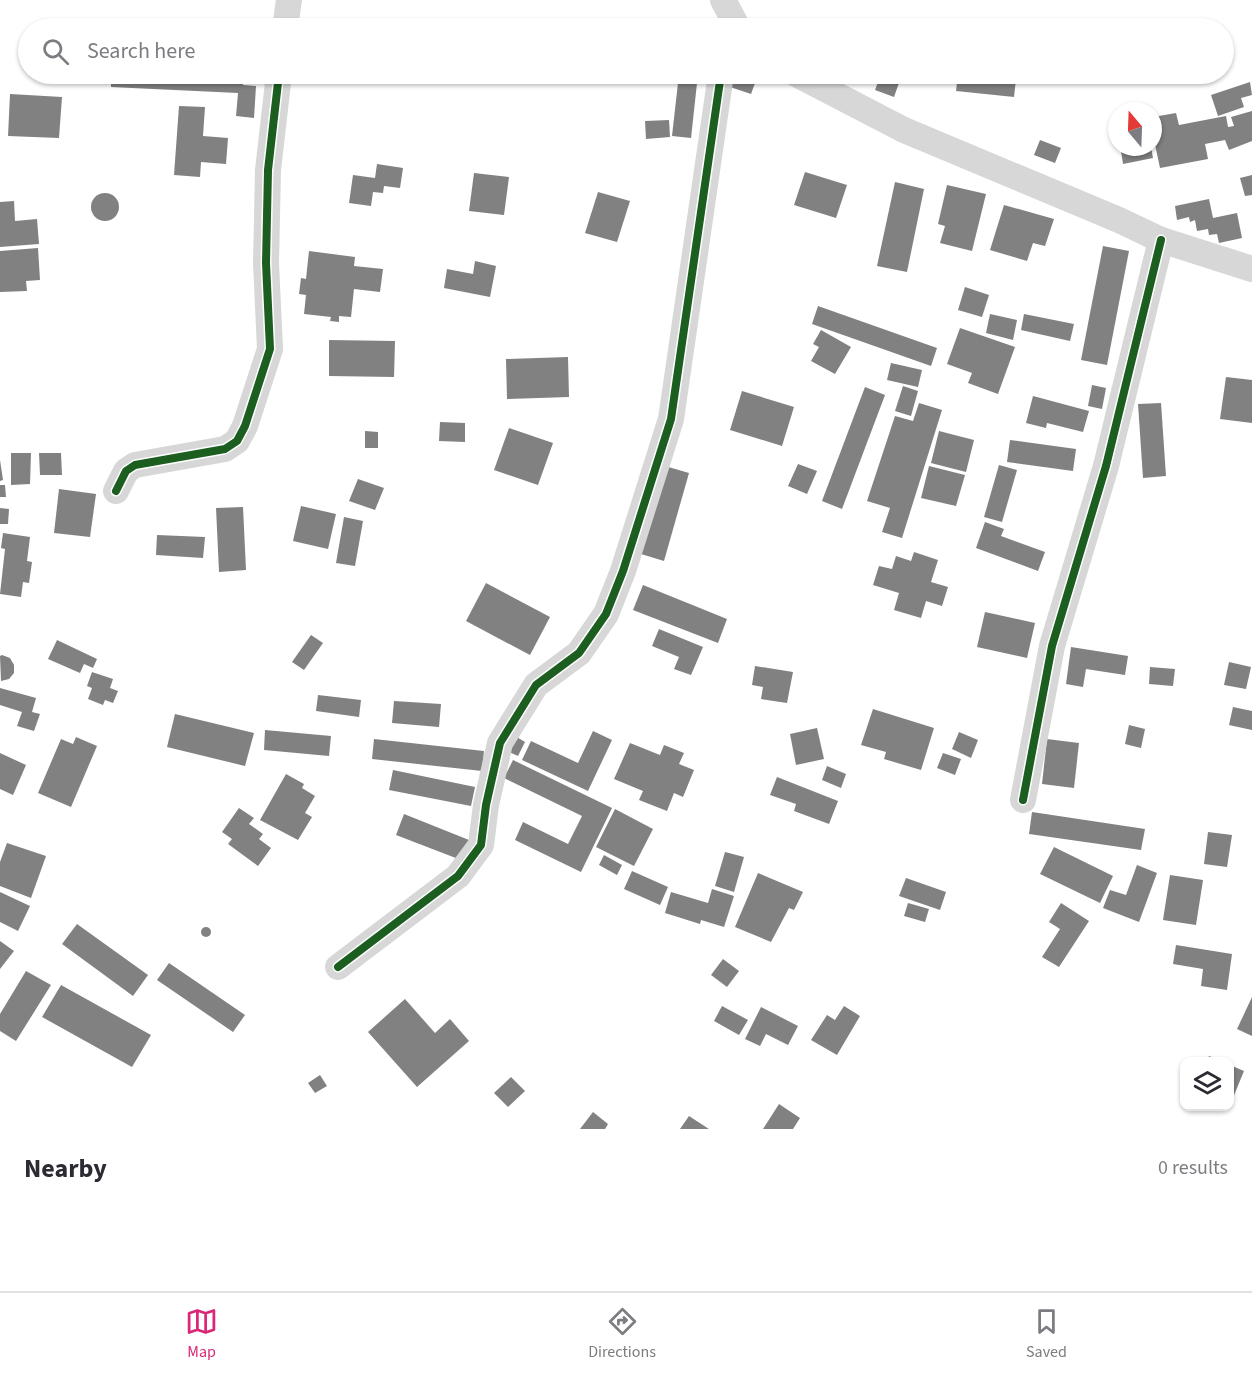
<!DOCTYPE html>
<html lang="en">
<head>
<meta charset="utf-8">
<style>
  body { margin:0; font-family:"Source Sans 3",sans-serif; background:#f2f2f3; color:#2b2b33 }
  .controls { position:absolute; right:18px; bottom:18px; display:grid; overflow:hidden; border-radius:12px; box-shadow:0 2px 4px #0004 }
  .controls button { width:54px; height:54px; display:grid; place-items:center; padding:0; border:0; border-bottom:2px solid #e1e1e2; background:#fff; color:#2b2b33; font:30px sans-serif }
  .compass { position:absolute; left:1108px; top:102px; width:54px; height:54px; border-radius:50%; background:#fff; box-shadow:0 2px 4px #0004; rotate:341deg }
  .list { margin:0; padding:0; list-style:none }
  h2 { display:flex; justify-content:space-between; align-items:center; height:78px; margin:0; padding:0 24px; font-size:26px }
  h2 small { font-size:20px; font-weight:400; color:#7c7c81 }
  .icon { flex:none; width:33px; height:33px; fill:none; stroke:currentColor; stroke-width:2; stroke-linecap:round; stroke-linejoin:round }
  .map { position:relative; flex:none; width:1252px; height:1129px; overflow:hidden }
  .search { position:absolute; background:#fff; box-shadow:0 2px 4px #0004; left:18px; right:18px; top:18px; height:66px; display:flex; align-items:center; gap:15px; box-sizing:border-box; padding:0 21px; border-radius:33px; color:#7c7c81; font-size:22px }
  .sheet { height:162px; background:#fff }
  nav { display:flex; justify-content:space-around; align-items:center; box-sizing:border-box; height:84px; border-top:2px solid #e1e1e2; background:#fff; font-size:16px; color:#7c7c81 }
  nav a { display:grid; justify-items:center; gap:3px }
  nav .on { color:#db2777 }
  .map>svg:first-child { display:block }
</style>
</head>
<body>
<div class="map">
<svg width="1252" height="1129" viewBox="0 0 1252 1129">
  <rect width="100%" height="100%" fill="#fff"/>
  <g fill="#818181">
    <path d="M111,74l132,4v7l13,1 -2,32 -18,-2 2,-23 -127,-6z"/>
    <path d="M451,74h113l1,7 -22,1v-5l-91,4z"/>
    <path d="M679,74h19l-7,64 -19,-2z"/>
    <path d="M731,74l27,1 -7,19 -24,-8z"/>
    <path d="M881,74l19,6 -6,17 -19,-7z"/>
    <path d="M958,74h44l-1,4 15,1 -2,18 -58,-6z"/>
    <path d="M1250,82l2,13 -11,3 3,9 -26,9 -7,-21z"/>
    <path d="M10,94l52,3 -3,41 -51,-2z"/>
    <path d="M179,106l26,1 -2,29 25,2 -2,26 -25,-2 -1,15 -26,-2z"/>
    <path d="M1252,111v30l-23,9 -4,-10 -20,4 3,15 -48,9 -7,-33v-18l23,-4 3,12 47,-9 2,11 6,-1 -3,-9z"/>
    <path d="M669,120l1,17 -24,2 -1,-18z"/>
    <path d="M1040,140l21,8 -6,15 -21,-8z"/>
    <path d="M1141,147h10l2,11 -30,6 -2,-13z"/>
    <path d="M377,164l26,4 -3,20 -16,-2 -1,7 -10,-1 -2,14 -22,-3 4,-28 22,3z"/>
    <path d="M805,172l42,13 -11,33 -42,-13z"/>
    <path d="M474,173l35,4 -5,38 -35,-4z"/>
    <path d="M1252,175v20l-7,1 -5,-18z"/>
    <path d="M895,182l29,7 -17,83 -30,-6z"/>
    <path d="M947,185l39,9 -14,57 -32,-8 5,-17 -7,-2z"/>
    <path d="M598,192l32,9 -13,41 -32,-9z"/>
    <circle cx="105" cy="207" r="14"/>
    <path d="M1209,199l4,19 24,-5 5,25 -23,5 -2,-9 -8,1 -1,-6 -11,2 -2,-11 -5,2 -1,-5 -12,3 -2,-14z"/>
    <path d="M14,201l1,20 22,-2 2,25 -39,3v-45z"/>
    <path d="M1004,205l50,14 -9,27 -12,-3 -6,18 -37,-11z"/>
    <path d="M1103,246l26,5 -22,114 -26,-5z"/>
    <path d="M38,248l2,32 -14,1 1,10 -27,1v-41z"/>
    <path d="M309,251l46,6 -1,9 29,3 -3,23 -26,-3 -3,28 -12,-1v6l-9,-1 1,-4 -27,-3 2,-19 -7,-1 2,-16 5,1z"/>
    <path d="M475,261l21,5 -6,31 -46,-9 3,-19 26,5z"/>
    <path d="M965,287l24,8 -7,22 -24,-7z"/>
    <path d="M818,306l119,42 -6,18 -119,-42z"/>
    <path d="M990,314l27,6 -4,20 -27,-7z"/>
    <path d="M1024,314l50,10 -4,17 -49,-11z"/>
    <path d="M960,328l55,19 -17,47 -30,-11 4,-10 -25,-9z"/>
    <path d="M821,330l30,17 -16,27 -24,-13 8,-14 -6,-3z"/>
    <path d="M329,340l66,1 -1,36 -65,-1z"/>
    <path d="M568,357l1,40 -62,2 -1,-40z"/>
    <path d="M891,363l31,7 -4,17 -31,-7z"/>
    <path d="M1226,377l26,3v43l-32,-4z"/>
    <path d="M1092,385l14,3 -4,21 -14,-3z"/>
    <path d="M903,386l15,5 -7,25 -16,-5z"/>
    <path d="M865,387l20,8 -43,114 -20,-8z"/>
    <path d="M742,391l52,16 -12,39 -52,-16z"/>
    <path d="M1033,396l56,15 -6,21 -36,-9 -1,5 -20,-5z"/>
    <path d="M919,403l23,7 -40,128 -20,-6 8,-24 -23,-7 28,-85 18,5z"/>
    <path d="M1161,403l5,73 -23,2 -5,-74z"/>
    <path d="M440,422l25,1v19l-26,-1z"/>
    <path d="M509,428l44,15 -15,42 -44,-15z"/>
    <path d="M365,431l13,1v16h-13z"/>
    <path d="M939,431l35,9 -8,32 -35,-9z"/>
    <path d="M1010,440l66,9 -3,22 -66,-9z"/>
    <path d="M11,453h20l-1,31 -19,1z"/>
    <path d="M39,453h22l1,22h-22z"/>
    <path d="M0,460l3,20 -3,1z"/>
    <path d="M798,464l19,7 -10,23 -19,-8z"/>
    <path d="M999,465l18,5 -15,52 -18,-5z"/>
    <path d="M665,466l24,7 -25,88 -23,-7z"/>
    <path d="M929,466l36,9 -9,31 -35,-8z"/>
    <path d="M358,479l26,9 -9,22 -26,-9z"/>
    <path d="M0,485h5l1,12h-6z"/>
    <path d="M59,489l37,5 -6,43 -36,-4z"/>
    <path d="M301,506l35,8 -8,35 -35,-8z"/>
    <path d="M243,507l3,63 -27,2 -3,-64z"/>
    <path d="M0,508l9,1 -1,15h-8z"/>
    <path d="M344,517l19,4 -8,45 -19,-3z"/>
    <path d="M985,522l19,7 -3,7 44,16 -7,19 -62,-23z"/>
    <path d="M3,533l27,4 -3,24 5,1 -3,21 -6,-1 -2,15 -21,-3 5,-45 -4,-1z"/>
    <path d="M157,535l48,2 -2,21 -47,-3z"/>
    <path d="M914,552l24,8 -7,22 17,5 -6,19 -16,-5 -5,17 -27,-8 5,-17 -26,-8 6,-19 13,3 4,-13 15,5z"/>
    <path d="M486,583l64,34 -20,38 -64,-34z"/>
    <path d="M643,585l84,34 -9,24 -85,-33z"/>
    <path d="M985,612l50,11 -8,35 -50,-11z"/>
    <path d="M659,629l44,18 -12,28 -17,-6 5,-12 -27,-11z"/>
    <path d="M311,635l12,8 -19,27 -12,-8z"/>
    <path d="M57,640l40,19 -4,9 -9,-4 -4,9 -32,-14z"/>
    <path d="M1071,647l57,9 -3,19 -39,-6 -3,18 -17,-3z"/>
    <path d="M2,655l8,3 4,7v8l-5,6 -8,2 -1,-25z"/>
    <path d="M1229,662l22,5 -5,22 -22,-4z"/>
    <path d="M755,666l38,6 -6,31 -26,-4 2,-12 -11,-2z"/>
    <path d="M1150,667l25,2 -2,17 -24,-2z"/>
    <path d="M92,672l21,7 -3,9 8,3 -5,12 -8,-3 -2,5 -15,-6 4,-11 -5,-2z"/>
    <path d="M0,688l36,10 -4,14 8,2 -6,17 -17,-5 5,-14 -22,-7z"/>
    <path d="M318,695l43,5 -2,17 -43,-6z"/>
    <path d="M394,701l47,3 -2,23 -47,-4z"/>
    <path d="M1233,707l19,4v19l-23,-5z"/>
    <path d="M873,709l61,19 -13,42 -37,-11 2,-7 -25,-7z"/>
    <path d="M175,714l79,19 -9,33 -78,-19z"/>
    <path d="M1129,725l16,4 -4,19 -16,-4z"/>
    <path d="M817,728l7,31 -28,6 -6,-31z"/>
    <path d="M265,730l66,6 -2,20 -65,-6z"/>
    <path d="M593,731l19,9 -24,51 -66,-31 9,-19 47,22z"/>
    <path d="M959,732l19,8 -7,18 -19,-9z"/>
    <path d="M515,736l10,6 -7,14 -11,-5z"/>
    <path d="M76,737l21,9 -26,61 -33,-14 23,-54 12,5z"/>
    <path d="M374,739l110,12 -2,20 -110,-12z"/>
    <path d="M1047,739l32,4 -5,45 -32,-4z"/>
    <path d="M630,743l30,12 4,-10 20,8 -5,11 15,6 -11,27 -9,-4 -7,18 -28,-11 4,-9 -29,-12z"/>
    <path d="M0,753l26,12 -13,30 -13,-6z"/>
    <path d="M943,753l18,6 -6,16 -18,-7z"/>
    <path d="M513,760l99,48 -31,64 -66,-32 8,-18 45,22 14,-28 -78,-38z"/>
    <path d="M827,766l19,8 -5,14 -19,-8z"/>
    <path d="M393,770l82,17 -4,19 -82,-16z"/>
    <path d="M286,774l18,10 -2,4 13,8 -10,17 7,4 -14,23 -38,-20z"/>
    <path d="M777,777l61,24 -9,23 -35,-13 2,-7 -26,-9z"/>
    <path d="M239,808l15,10 -5,6 14,10 -4,5 12,9 -13,18 -30,-22 4,-5 -10,-7z"/>
    <path d="M615,809l38,20 -19,37 -38,-19z"/>
    <path d="M1032,812l113,17 -4,21 -112,-16z"/>
    <path d="M404,814l65,26 -8,20 -65,-25z"/>
    <path d="M1208,832l24,3 -5,32 -23,-3z"/>
    <path d="M7,843l39,13 -15,42 -31,-12v-24z"/>
    <path d="M1054,847l59,29 -13,27 -60,-29z"/>
    <path d="M725,852l19,5 -10,35 -19,-6z"/>
    <path d="M604,855l18,10 -5,10 -18,-10z"/>
    <path d="M1137,865l20,8 -18,49 -36,-14 7,-18 16,5z"/>
    <path d="M632,871l36,16 -8,18 -36,-16z"/>
    <path d="M758,873l45,19 -9,18 -5,-2 -18,34 -36,-15z"/>
    <path d="M1170,875l33,5 -7,45 -33,-5z"/>
    <path d="M906,878l40,14 -6,18 -41,-14z"/>
    <path d="M712,889l22,7 -10,31 -23,-7 -1,4 -35,-11 6,-21 37,11z"/>
    <path d="M0,892l30,14 -12,25 -18,-9z"/>
    <path d="M908,903l21,6 -4,13 -21,-6z"/>
    <path d="M1061,903l28,18 -30,46 -17,-10 18,-28 -11,-7z"/>
    <path d="M77,924l71,51 -15,21 -71,-52z"/>
    <circle cx="206" cy="932" r="5"/>
    <path d="M0,941l14,10 -14,18z"/>
    <path d="M1176,945l56,9 -5,36 -26,-4 2,-17 -30,-5z"/>
    <path d="M723,959l16,12 -12,16 -16,-12z"/>
    <path d="M169,963l76,52 -12,17 -76,-52z"/>
    <path d="M26,971l25,14 -35,56 -16,-10v-17z"/>
    <path d="M61,985l90,50 -19,32 -90,-50z"/>
    <path d="M1252,997v39l-15,-7z"/>
    <path d="M405,999l30,34 15,-14 19,22 -52,46 -49,-55z"/>
    <path d="M722,1006l26,14 -9,15 -25,-14z"/>
    <path d="M844,1006l16,10 -23,39 -26,-15 16,-25 8,5z"/>
    <path d="M761,1007l37,19 -10,19 -22,-11 -6,12 -15,-7z"/>
    <path d="M1209,1056l13,5v1h-16z"/>
    <path d="M1230,1065l14,6 -14,34z"/>
    <path d="M320,1075l7,11 -12,7 -7,-10z"/>
    <path d="M511,1077l14,14 -17,16 -14,-14z"/>
    <path d="M779,1104l21,14 -7,11h-30z"/>
    <path d="M593,1112l15,12 -3,5h-25z"/>
    <path d="M689,1116l20,13h-29z"/>
  </g>
  <g fill="none" stroke-linecap="round" stroke-linejoin="round">
    <g stroke="#d7d7d7" stroke-width="26">
      <path d="M723,0l15,28"/>
      <path d="M285,28l4,-28"/>
      <path d="M796,74l108,56 215,90 42,20 91,29"/>
      <path d="M116,491l10,-20 9,-6 90,-16 12,-8 8,-15 25,-77 -4,-86 2,-93 11,-96"/>
      <path d="M1023,800l29,-154 54,-180 55,-226"/>
      <path d="M338,967l120,-91 23,-31 5,-40 14,-62 36,-58 43,-32 27,-39 17,-43 48,-152 50,-345"/>
    </g>
    <defs>
      <g id="cycleway">
        <path d="M116,491l10,-20 9,-6 90,-16 12,-8 8,-15 25,-77 -4,-86 2,-93 11,-96"/>
        <path d="M1023,800l29,-154 54,-180 55,-226"/>
        <path d="M338,967l120,-91 23,-31 5,-40 14,-62 36,-58 43,-32 27,-39 17,-43 48,-152 50,-345"/>
      </g>
    </defs>
    <use href="#cycleway" stroke="#fff" stroke-width="11"/>
    <use href="#cycleway" stroke="#1b5e20" stroke-width="8"/>
  </g>
</svg>
<div class="controls">
<button><svg class="icon" aria-label="layers" viewBox="0 0 24 24"><path d="M12 4l9 5-9 5-9-5zM3 14l9 5 9-5"/></svg></button>
</div>
<svg class="compass" viewBox="-18 -18 36 36"><path d="M0-13l5 13h-10z" fill="#e53935"/><path d="M0 13l5-13h-10z" fill="#7c7c81"/></svg>
<div class="search"><svg class="icon" aria-label="search" viewBox="0 0 24 24"><circle cx="10" cy="10" r="6"/><path d="M15 15l6 6"/></svg>Search here</div>
</div>
<section class="sheet">
<h2>Nearby<small>0 results</small></h2>
<ul class="list">
</ul>
</section>
<nav>
<a class="on"><svg class="icon" aria-label="map" viewBox="0 0 24 24"><path d="M3 6l6-2 6 2 6-2v14l-6 2-6-2-6 2zM9 4v14M15 6v14"/></svg>Map</a>
<a><svg class="icon" aria-label="directions" viewBox="0 0 24 24"><path d="M12 3l9 9-9 9-9-9zM9 14v-3h6M13 9l2 2-2 2"/></svg>Directions</a>
<a><svg class="icon" aria-label="saved" viewBox="0 0 24 24"><path d="M7 4h10v16l-5-4-5 4z"/></svg>Saved</a>
</nav>
</body>
</html>
